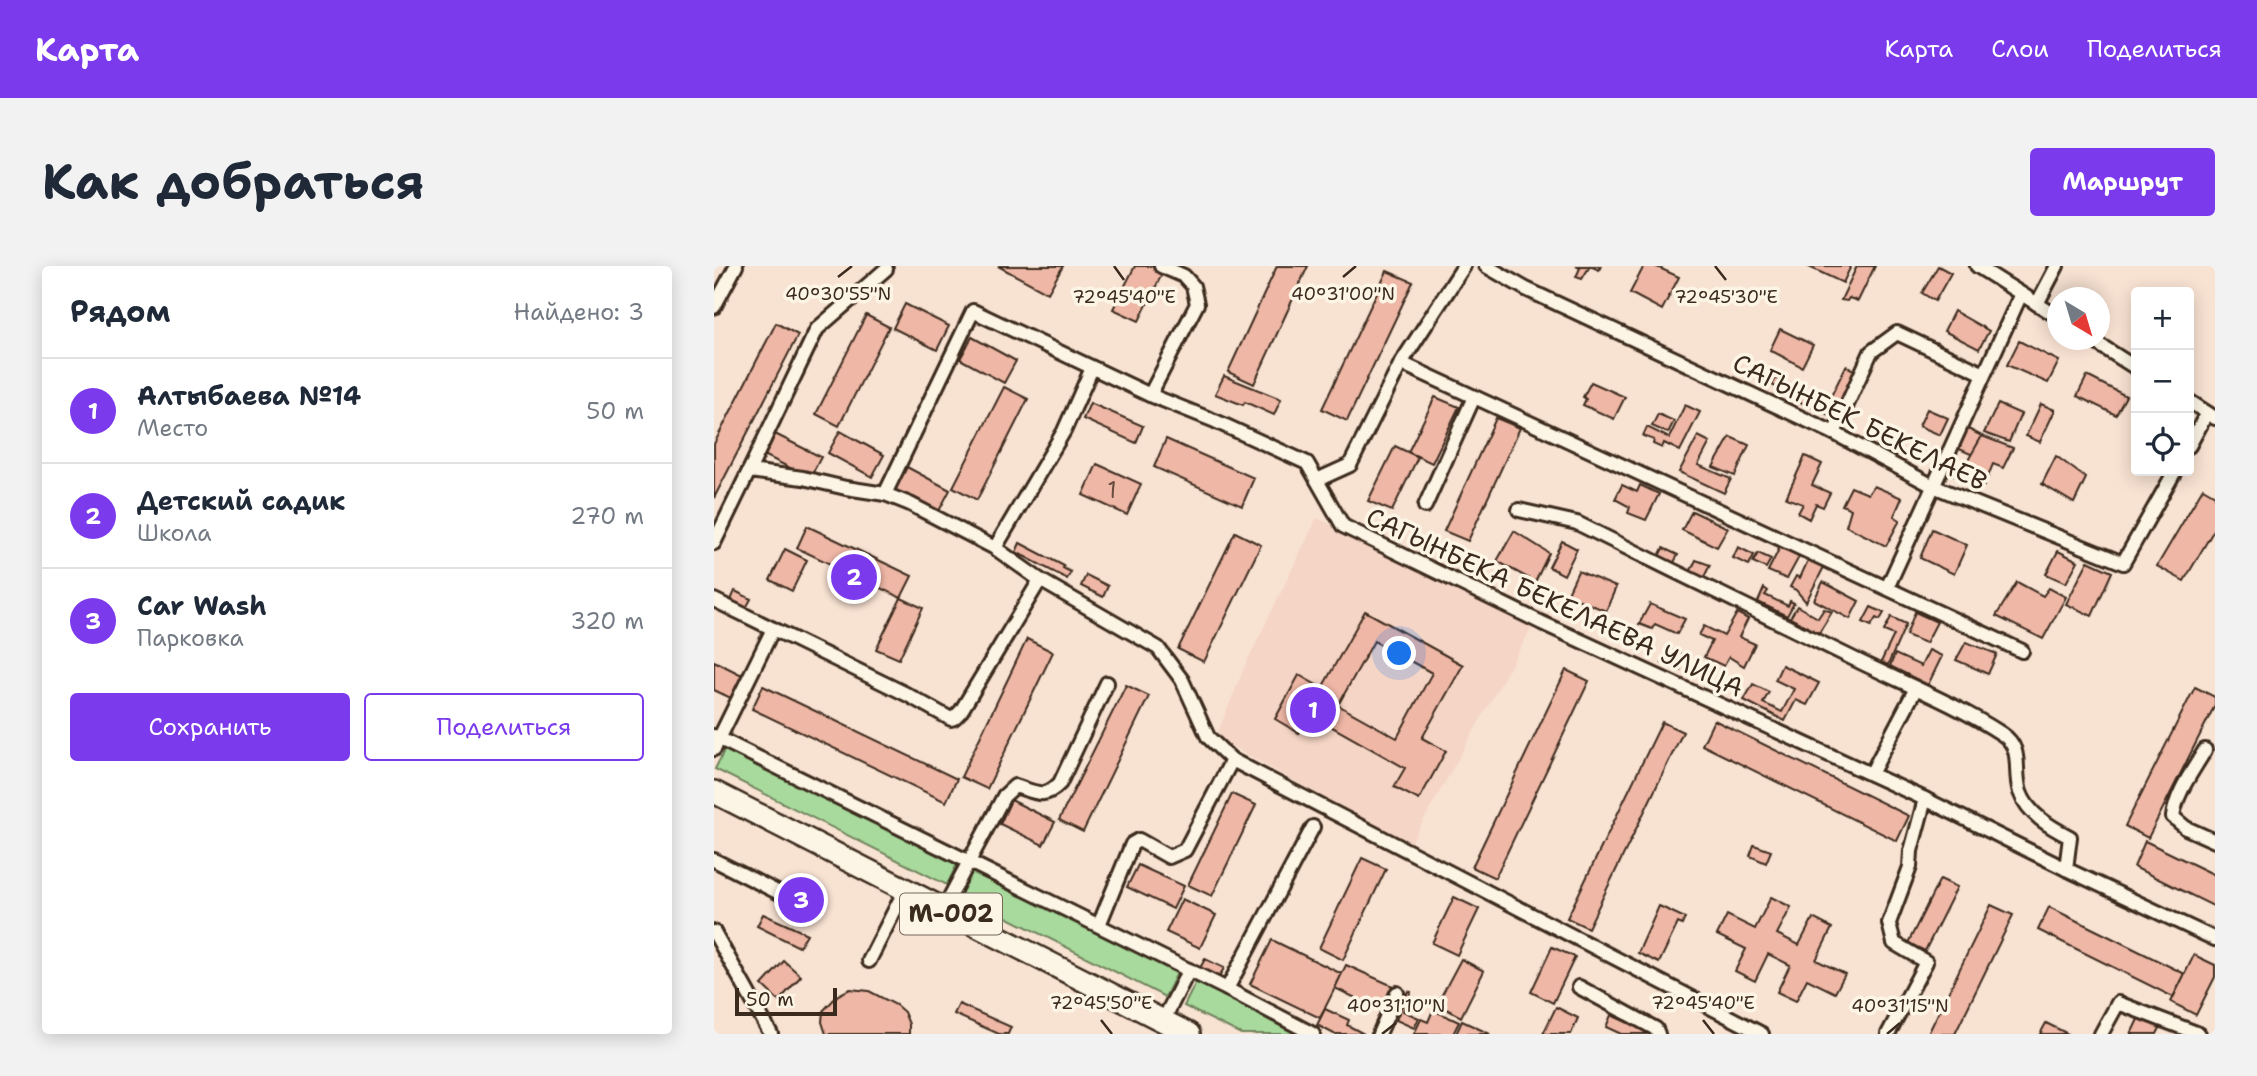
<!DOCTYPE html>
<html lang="ru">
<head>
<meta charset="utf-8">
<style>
  body { margin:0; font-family:"Shantell Sans",sans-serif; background:#f2f2f3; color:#1f2937 }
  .controls { position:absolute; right:21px; top:21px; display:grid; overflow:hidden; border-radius:7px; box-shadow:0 4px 18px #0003 }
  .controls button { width:63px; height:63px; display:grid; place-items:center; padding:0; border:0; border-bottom:2px solid #e0e1e3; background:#fff; color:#1f2937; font:35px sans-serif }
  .compass { position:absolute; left:1333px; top:21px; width:63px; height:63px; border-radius:50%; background:#fff; box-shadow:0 4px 18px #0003; rotate:142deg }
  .scale { position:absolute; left:21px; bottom:18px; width:102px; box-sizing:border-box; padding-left:7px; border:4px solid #3b2a1e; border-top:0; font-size:19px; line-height:24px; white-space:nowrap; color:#3b2a1e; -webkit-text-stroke:5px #fcf5e5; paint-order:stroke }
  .you { position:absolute; left:686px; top:388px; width:24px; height:24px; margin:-18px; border:5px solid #fff; border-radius:50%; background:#1a73e8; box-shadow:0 0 0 10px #1a73e833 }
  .badge { display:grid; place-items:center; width:46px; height:46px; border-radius:50%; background:#7c3aed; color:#fff; font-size:23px; font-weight:700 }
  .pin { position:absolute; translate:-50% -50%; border:4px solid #fff; box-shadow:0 2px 7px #0006 }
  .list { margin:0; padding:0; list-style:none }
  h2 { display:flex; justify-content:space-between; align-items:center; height:91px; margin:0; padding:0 28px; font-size:30px }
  h2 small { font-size:23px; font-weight:400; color:#747a83 }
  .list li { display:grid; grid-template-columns:46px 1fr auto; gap:21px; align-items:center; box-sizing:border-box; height:105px; padding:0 28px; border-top:2px solid #e0e1e3 }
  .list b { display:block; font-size:26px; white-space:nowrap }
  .list p { margin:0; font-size:23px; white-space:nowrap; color:#747a83 }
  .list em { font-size:23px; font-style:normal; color:#747a83 }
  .actions { display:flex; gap:14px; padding:21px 28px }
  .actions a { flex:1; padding:16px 0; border:2px solid #7c3aed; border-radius:7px; text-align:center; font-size:24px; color:#7c3aed }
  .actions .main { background:#7c3aed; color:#fff }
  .icon { flex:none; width:38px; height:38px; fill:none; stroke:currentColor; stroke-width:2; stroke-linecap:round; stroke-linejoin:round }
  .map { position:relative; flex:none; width:1501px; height:768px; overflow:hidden; border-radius:7px }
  header { display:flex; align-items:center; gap:42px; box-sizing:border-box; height:98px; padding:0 35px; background:#7c3aed; color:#fff }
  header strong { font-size:33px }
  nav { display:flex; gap:38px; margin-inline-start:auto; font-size:24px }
  .intro { display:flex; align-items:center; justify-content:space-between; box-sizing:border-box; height:168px; padding:0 42px }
  h1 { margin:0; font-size:49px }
  .button { padding:18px 32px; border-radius:7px; background:#7c3aed; color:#fff; font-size:24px; font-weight:700 }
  main { display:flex; gap:42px; padding:0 42px }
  aside { flex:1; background:#fff; border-radius:7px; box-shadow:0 4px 18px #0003 }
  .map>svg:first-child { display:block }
</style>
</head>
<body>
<header>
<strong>Карта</strong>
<nav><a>Карта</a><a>Слои</a><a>Поделиться</a></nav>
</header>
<div class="intro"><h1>Как добраться</h1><a class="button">Маршрут</a></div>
<main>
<aside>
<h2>Рядом<small>Найдено: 3</small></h2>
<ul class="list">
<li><span class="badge">1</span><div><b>Алтыбаева №14</b><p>Место</p></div><em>50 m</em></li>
<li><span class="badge">2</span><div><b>Детский садик</b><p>Школа</p></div><em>270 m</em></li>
<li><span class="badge">3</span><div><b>Car Wash</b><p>Парковка</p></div><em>320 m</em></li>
</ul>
<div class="actions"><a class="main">Сохранить</a><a>Поделиться</a></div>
</aside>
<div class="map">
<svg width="1501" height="768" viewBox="0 0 1501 768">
  <rect width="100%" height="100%" fill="#f8e2d2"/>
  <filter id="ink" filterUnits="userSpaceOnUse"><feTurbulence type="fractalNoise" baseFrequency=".0143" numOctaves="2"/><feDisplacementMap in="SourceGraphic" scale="14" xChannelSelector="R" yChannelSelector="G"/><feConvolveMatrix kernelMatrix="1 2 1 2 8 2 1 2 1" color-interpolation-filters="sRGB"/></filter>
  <g filter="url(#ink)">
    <path fill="#f5d5c5" d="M603,252l217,106 -125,222 -193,-109 29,-71z"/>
    <g fill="#a7da9c" stroke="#71825d" stroke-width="2">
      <path d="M11,483l232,115 -10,21 -232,-116z"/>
      <path d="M259,604l204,103 -12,24 -204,-103z"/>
      <path d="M482,716l104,52h-59l-57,-28z"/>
    </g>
    <g fill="#efb7a6" stroke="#3b2a1e" stroke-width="2" fill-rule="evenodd">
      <path d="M284,0h65l-15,27z"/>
      <path d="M421,0h17l11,6 -24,49 -26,-12z"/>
      <path d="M563,0h31l-54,118 -26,-12z"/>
      <path d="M862,0h25l-2,4 -9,-4 -8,13 -6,-2 4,-9z"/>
      <path d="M930,0h11l24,11 -17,33 -32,-17z"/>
      <path d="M1093,0h44l-8,17z"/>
      <path d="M1143,0h18l-17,35 -9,-3 -2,3 -6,-1z"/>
      <path d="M1224,0l13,7 -16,28 -13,-8z"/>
      <path d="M673,5l26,11 -66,139 -25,-12z"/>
      <path d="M191,38l44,22 -12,24 -44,-22z"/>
      <path d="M1240,45l35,20 -10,18 -35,-18z"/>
      <path d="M152,49l23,12 -50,99 -23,-12z"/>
      <path d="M62,57l22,12 -84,163v-54z"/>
      <path d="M1066,63l33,16 -11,22 -32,-17z"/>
      <path d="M258,71l44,24 -12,22 -44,-24z"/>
      <path d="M1305,75l40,20 -11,22 -41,-18z"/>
      <path d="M1132,100l10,5 -23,46 -21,-10 5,-10 11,5z"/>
      <path d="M510,110l57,23 -7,16 -29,-13 -2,3 -28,-11z"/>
      <path d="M1373,110l39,20 -10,19 -39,-19z"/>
      <path d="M1062,112l38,17 -5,11 -33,-15 2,-3 -6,-3z"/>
      <path d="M877,116l34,15 -11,22 -31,-14 3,-6 -3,-2z"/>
      <path d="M290,121l24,12 -51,101 -24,-13z"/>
      <path d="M721,131l24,10 -27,56 -24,-11z"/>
      <path d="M376,137l53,23 -7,17 -53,-24z"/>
      <path d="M1284,138l23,10 -12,28 -25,-9z"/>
      <path d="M1327,138l14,6 -15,32 -14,-6z"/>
      <path d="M971,139l15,7 -20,39 -16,-8 -2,5 -9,-4 1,-4 -11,-4 4,-9 22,11z"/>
      <path d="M1213,143l21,9 -8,17 -21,-9z"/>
      <path d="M944,148l16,7 -6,12 -16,-7z"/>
      <path d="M782,152l24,10 -52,113 -24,-10z"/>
      <path d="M1252,162l16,8 -9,19 -16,-7z"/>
      <path d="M55,165l52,26 -11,21 -52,-26z"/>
      <path d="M126,165l44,24 -12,22 -44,-24z"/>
      <path d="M984,170l12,6 -12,23 33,14 -7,14 -45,-21z"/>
      <path d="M1268,170l31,12 -10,20 -10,-4 -9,22 -38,-14 4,-8 13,5z"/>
      <path d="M1016,171l19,8 -14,31 -22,-9z"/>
      <path d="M452,173l88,39 -12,28 -88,-39z"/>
      <path d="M681,180l23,11 -26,54 -24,-10z"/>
      <path d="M1091,190l17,8 -10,21 18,8 -7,14 -7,-3 -7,15 -11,-6 5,-9 -17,-6z"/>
      <path d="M1342,190l30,22 -12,25 -32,-19z"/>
      <path d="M383,198l44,20 -14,31 -44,-20z"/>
      <path d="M191,200l45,24 -12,23 -45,-23z"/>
      <path d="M908,219l15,7 3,-7 19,9 -13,26 -18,-7 2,-6 -15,-8z"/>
      <path d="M1160,220l28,12 -8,18 6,4 -14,26 -40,-20 5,-17 -9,-4 9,-18 17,7z"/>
      <path d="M1489,222l12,7v33l-31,53 -27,-15z"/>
      <path d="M978,245l36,17 -11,19 -35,-17z"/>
      <path d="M93,260l105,50 -11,22 -104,-50z"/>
      <path d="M1218,263l35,16 -13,29 -34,-16z"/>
      <path d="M800,265l35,22 -14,29 -38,-21z"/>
      <path d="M521,266l26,13 -57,117 -26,-13z"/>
      <path d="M848,275l15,8 -13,26 -15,-8z"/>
      <path d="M306,277l44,23 -1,2 8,4 -4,7 -51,-27z"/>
      <path d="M1067,279l11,4 7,8 -12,22 -19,-8z"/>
      <path d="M1024,281l16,8 -5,10 -16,-7z"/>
      <path d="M949,282l15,7 -5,9 -14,-8z"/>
      <path d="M71,283l22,11 -15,31 -22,-11z"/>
      <path d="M1344,285l20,10 -12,22 -20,-9z"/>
      <path d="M1044,287l13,6 -5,9 -13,-6z"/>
      <path d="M1095,292l16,7 -19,37 -10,-12 -6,-3 6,-11 4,2z"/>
      <path d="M982,294l14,5 -7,14 -14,-5z"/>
      <path d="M1374,295l24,11 -20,44 -26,-12z"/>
      <path d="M864,305l38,16 -10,24 -39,-16z"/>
      <path d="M372,309l22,11 -5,11 -22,-11z"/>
      <path d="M1109,316l36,19 -9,18 -36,-19z"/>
      <path d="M1303,316l26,14 6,-8 17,9 -23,42 -47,-23z"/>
      <path d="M1050,322l4,3 -3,4 23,11 2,-5 4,2 -7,13 -29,-14z"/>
      <path d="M21,325l16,8 -6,11 -15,-8z"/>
      <path d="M187,332l22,10 -24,51 -23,-10z"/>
      <path d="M936,338l35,15 -8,15 -22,-10 -3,5 -13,-5z"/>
      <path d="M1083,340l21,12 6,-9 8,3 -13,21 -29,-15z"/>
      <path d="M1157,341l13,6 -4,7 -4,-2 -5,8 -8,-4z"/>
      <path d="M651,345l98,54 -41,73 24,13 -27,49 -25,-13 11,-19 -96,-54 -10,19 -24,-14 24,-44 23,13zM660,375l58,32 -35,65 -59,-33z"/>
      <path d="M1201,346l22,10 -11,21 -20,-8z"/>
      <path d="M1023,347l11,6 -9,18 16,7 -11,22 -15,-9 -5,9 -20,-9 8,-16 -13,-6 5,-9 20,10z"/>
      <path d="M1177,351l15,7 -18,41 -7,-3 13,-27 -10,-4z"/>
      <path d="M313,373l26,13 -66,137 -26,-12z"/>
      <path d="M1252,376l31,12 -9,20 -32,-14z"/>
      <path d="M955,383l17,7 -6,14 -18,-8z"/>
      <path d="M1215,384l13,6 -14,29 -38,-19 5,-12 26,12z"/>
      <path d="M0,395l34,17 -11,23 -23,-11z"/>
      <path d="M1068,399l37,18 -12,22 -11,-5 -11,21 -41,-21 9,-16 16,8 -6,11 19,9 12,-23 -19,-9z"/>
      <path d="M852,404l23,11 -94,197 -23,-11z"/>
      <path d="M412,419l23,11 -66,136 -24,-12z"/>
      <path d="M49,420l194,93 -11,23 -194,-93z"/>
      <path d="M1481,421l20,10v8l-67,133 -23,-12z"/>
      <path d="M1000,454l195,96 -12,25 -195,-96z"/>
      <path d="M948,456l21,10 -95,196 -21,-10z"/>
      <path d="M518,528l24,11 -44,91 -24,-11z"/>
      <path d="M297,534l44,22 -12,23 -43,-21z"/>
      <path d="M1431,575l70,34v32l-81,-40z"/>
      <path d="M1040,579l17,6 -5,12 -16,-7z"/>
      <path d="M648,592l24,11 -43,91 -24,-12z"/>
      <path d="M424,599l46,21 -11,23 -46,-22z"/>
      <path d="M1226,613l17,8 -32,64 -17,-8z"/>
      <path d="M740,631l25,12 -22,46 -25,-12z"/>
      <path d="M1057,631l20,10 -14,27 22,11 14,-27 19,10 -16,32 29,14 -10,19 -28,-14 -11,22 -19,-9 13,-27 -22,-11 -13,27 -20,-10 11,-22 -29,-14 10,-20 28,14z"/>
      <path d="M468,633l34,16 -16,33 -34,-16z"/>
      <path d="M1277,639l22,10 -58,119h-27z"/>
      <path d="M945,640l26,12 -3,7 -4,-2 -19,40 -21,-10z"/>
      <path d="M1335,641l136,67 -12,23 -135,-67z"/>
      <path d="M49,648l44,20 -8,13 -42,-21z"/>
      <path d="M558,674l70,34 -22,44 -70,-34z"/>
      <path d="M838,681l23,10 -22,46 -22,-11z"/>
      <path d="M1480,689l21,10v12l-19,38 -25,-13z"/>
      <path d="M491,693l19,9 -8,15 -13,-7 3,-4 -6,-4z"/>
      <path d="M747,693l23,12 -23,46 -24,-13z"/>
      <path d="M70,695l17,15 -22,25 -17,-16z"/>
      <path d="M632,699l47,21 -13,24 -45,-22z"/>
      <path d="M136,723l19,2 27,14 8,7 5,12v10h-83l-4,-12 1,-11 15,-16z"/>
      <path d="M694,725l3,1 -8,19 16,7 -5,10 -18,-8z"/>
      <path d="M245,738l52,23 -3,7h-9l-45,-20z"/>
      <path d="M842,741l22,11 -7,16h-28z"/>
      <path d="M611,743l24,11 -2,5 17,9h-30l-17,-9z"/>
      <path d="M719,744l26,12 -6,12h-39l7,-15 7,3z"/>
      <path d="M897,749l42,19h-32l-15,-7z"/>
      <path d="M1426,749l23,7 -6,12h-26z"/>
      <path d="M748,755l28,13h-34z"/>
      <path d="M1332,757l22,11h-28z"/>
    </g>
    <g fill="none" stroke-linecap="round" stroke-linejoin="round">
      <defs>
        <g id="minor">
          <path d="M772,0l40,23 308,144 99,53 190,77 52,-92"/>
          <path d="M1263,0l81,51"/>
          <path d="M1323,38l20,-38"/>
          <path d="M0,41l22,-41"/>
          <path d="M1378,74l44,28"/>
          <path d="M687,97l621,288"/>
          <path d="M436,129l47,-91 -4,-18 -9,-10 -23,-10"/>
          <path d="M1475,135l26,17"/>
          <path d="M1120,167l37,-81 26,-19 87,41"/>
          <path d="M1475,180l18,-33"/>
          <path d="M35,205l68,-142 69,-60"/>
          <path d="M603,214l33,-15 51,-102 63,-97"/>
          <path d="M171,228l88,-183 177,84 65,26 92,42 36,63 199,97 383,176 141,70 149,70"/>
          <path d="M711,240l49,-109"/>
          <path d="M805,244l58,13c92,46 185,91 277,136 49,24 102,45 148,75 22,15 11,35 18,58 8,22 30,35 50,45l-4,32"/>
          <path d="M0,277l35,-72 54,7 43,10 39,6 25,10 85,44 45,32 118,68 24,32 26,57 24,23 530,274"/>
          <path d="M281,282l69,-117 28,-63"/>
          <path d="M1173,322l134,-294"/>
          <path d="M0,334l192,94 45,25 3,-1 7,-7 79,-131"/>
          <path d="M0,470l513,253 86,45"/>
          <path d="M0,483l59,-120"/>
          <path d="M1491,484c-12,21 -29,42 -32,67l13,11 29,13"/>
          <path d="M1157,508l44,-84"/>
          <path d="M0,594l75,38"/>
          <path d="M229,644l61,-114 11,-10c21,6 29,14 45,-3l47,-100"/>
          <path d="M385,659l33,-81 7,-4 30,17 16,-7 47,-90"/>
          <path d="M0,666l57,102"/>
          <path d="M155,695l36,-71"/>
          <path d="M865,721l77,42 2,5"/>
          <path d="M513,723l86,-162"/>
          <path d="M449,755l26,-51"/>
          <path d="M665,768l18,-41"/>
          <path d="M1174,768l38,-72 -32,-19 -5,-20 21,-56 1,-16 14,-52"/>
          <path d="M1387,768l17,-31 81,31"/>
        </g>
        <path id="trunk" d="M0,526l475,242"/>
      </defs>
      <use href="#minor" stroke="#3b2a1e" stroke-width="18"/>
      <use href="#trunk" stroke="#3b2a1e" stroke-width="26"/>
      <use href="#minor" stroke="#fcf5e5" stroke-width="12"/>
      <use href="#trunk" stroke="#fcf5e5" stroke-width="21"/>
    </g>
  </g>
  <path fill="none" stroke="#3b2a1e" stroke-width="2.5" d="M400,0l10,14M1001,0l11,14M124,11l14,-11M629,11l13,-11M387,754l11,14M989,754l11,14M668,768l14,-11M1173,768l13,-11"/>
  <g text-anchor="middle" stroke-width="7" stroke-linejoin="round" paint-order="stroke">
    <g font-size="23" fill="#684d40">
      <text x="398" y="232">1</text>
    </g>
    <rect fill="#fcf5e5" stroke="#75675a" stroke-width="2" x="186" y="627.5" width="102" height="41" rx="5"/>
    <g font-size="24" font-weight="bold" fill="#3b2a1e">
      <text x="237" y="656">M-002</text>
    </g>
    <g font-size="26" fill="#3b2a1e" stroke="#fcf5e5">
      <text transform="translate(1146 156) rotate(26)" y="9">САГЫНБЕК БЕКЕЛАЕВ</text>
      <text transform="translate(841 336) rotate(25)" y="9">САГЫНБЕКА БЕКЕЛАЕВА УЛИЦА</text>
    </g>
  </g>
  <g font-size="18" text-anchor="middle" fill="#3b2a1e" stroke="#fcf5e5" stroke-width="7" stroke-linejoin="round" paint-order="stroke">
    <text x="124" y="34">40°30'55"N</text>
    <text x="629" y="34">40°31'00"N</text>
    <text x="410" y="37">72°45'40"E</text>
    <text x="1012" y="37">72°45'30"E</text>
    <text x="387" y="743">72°45'50"E</text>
    <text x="989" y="743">72°45'40"E</text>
    <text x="682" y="746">40°31'10"N</text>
    <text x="1186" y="746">40°31'15"N</text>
  </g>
</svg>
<div class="controls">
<button>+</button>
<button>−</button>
<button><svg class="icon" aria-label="locate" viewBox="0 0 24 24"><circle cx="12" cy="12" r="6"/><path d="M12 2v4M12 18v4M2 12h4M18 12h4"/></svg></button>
</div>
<svg class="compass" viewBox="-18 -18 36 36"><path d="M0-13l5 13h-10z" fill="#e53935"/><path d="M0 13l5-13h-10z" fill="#747a83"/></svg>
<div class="scale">50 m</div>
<div class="you"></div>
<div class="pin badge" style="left:599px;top:444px">1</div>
<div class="pin badge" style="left:140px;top:311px">2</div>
<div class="pin badge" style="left:87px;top:634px">3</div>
</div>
</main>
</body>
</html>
